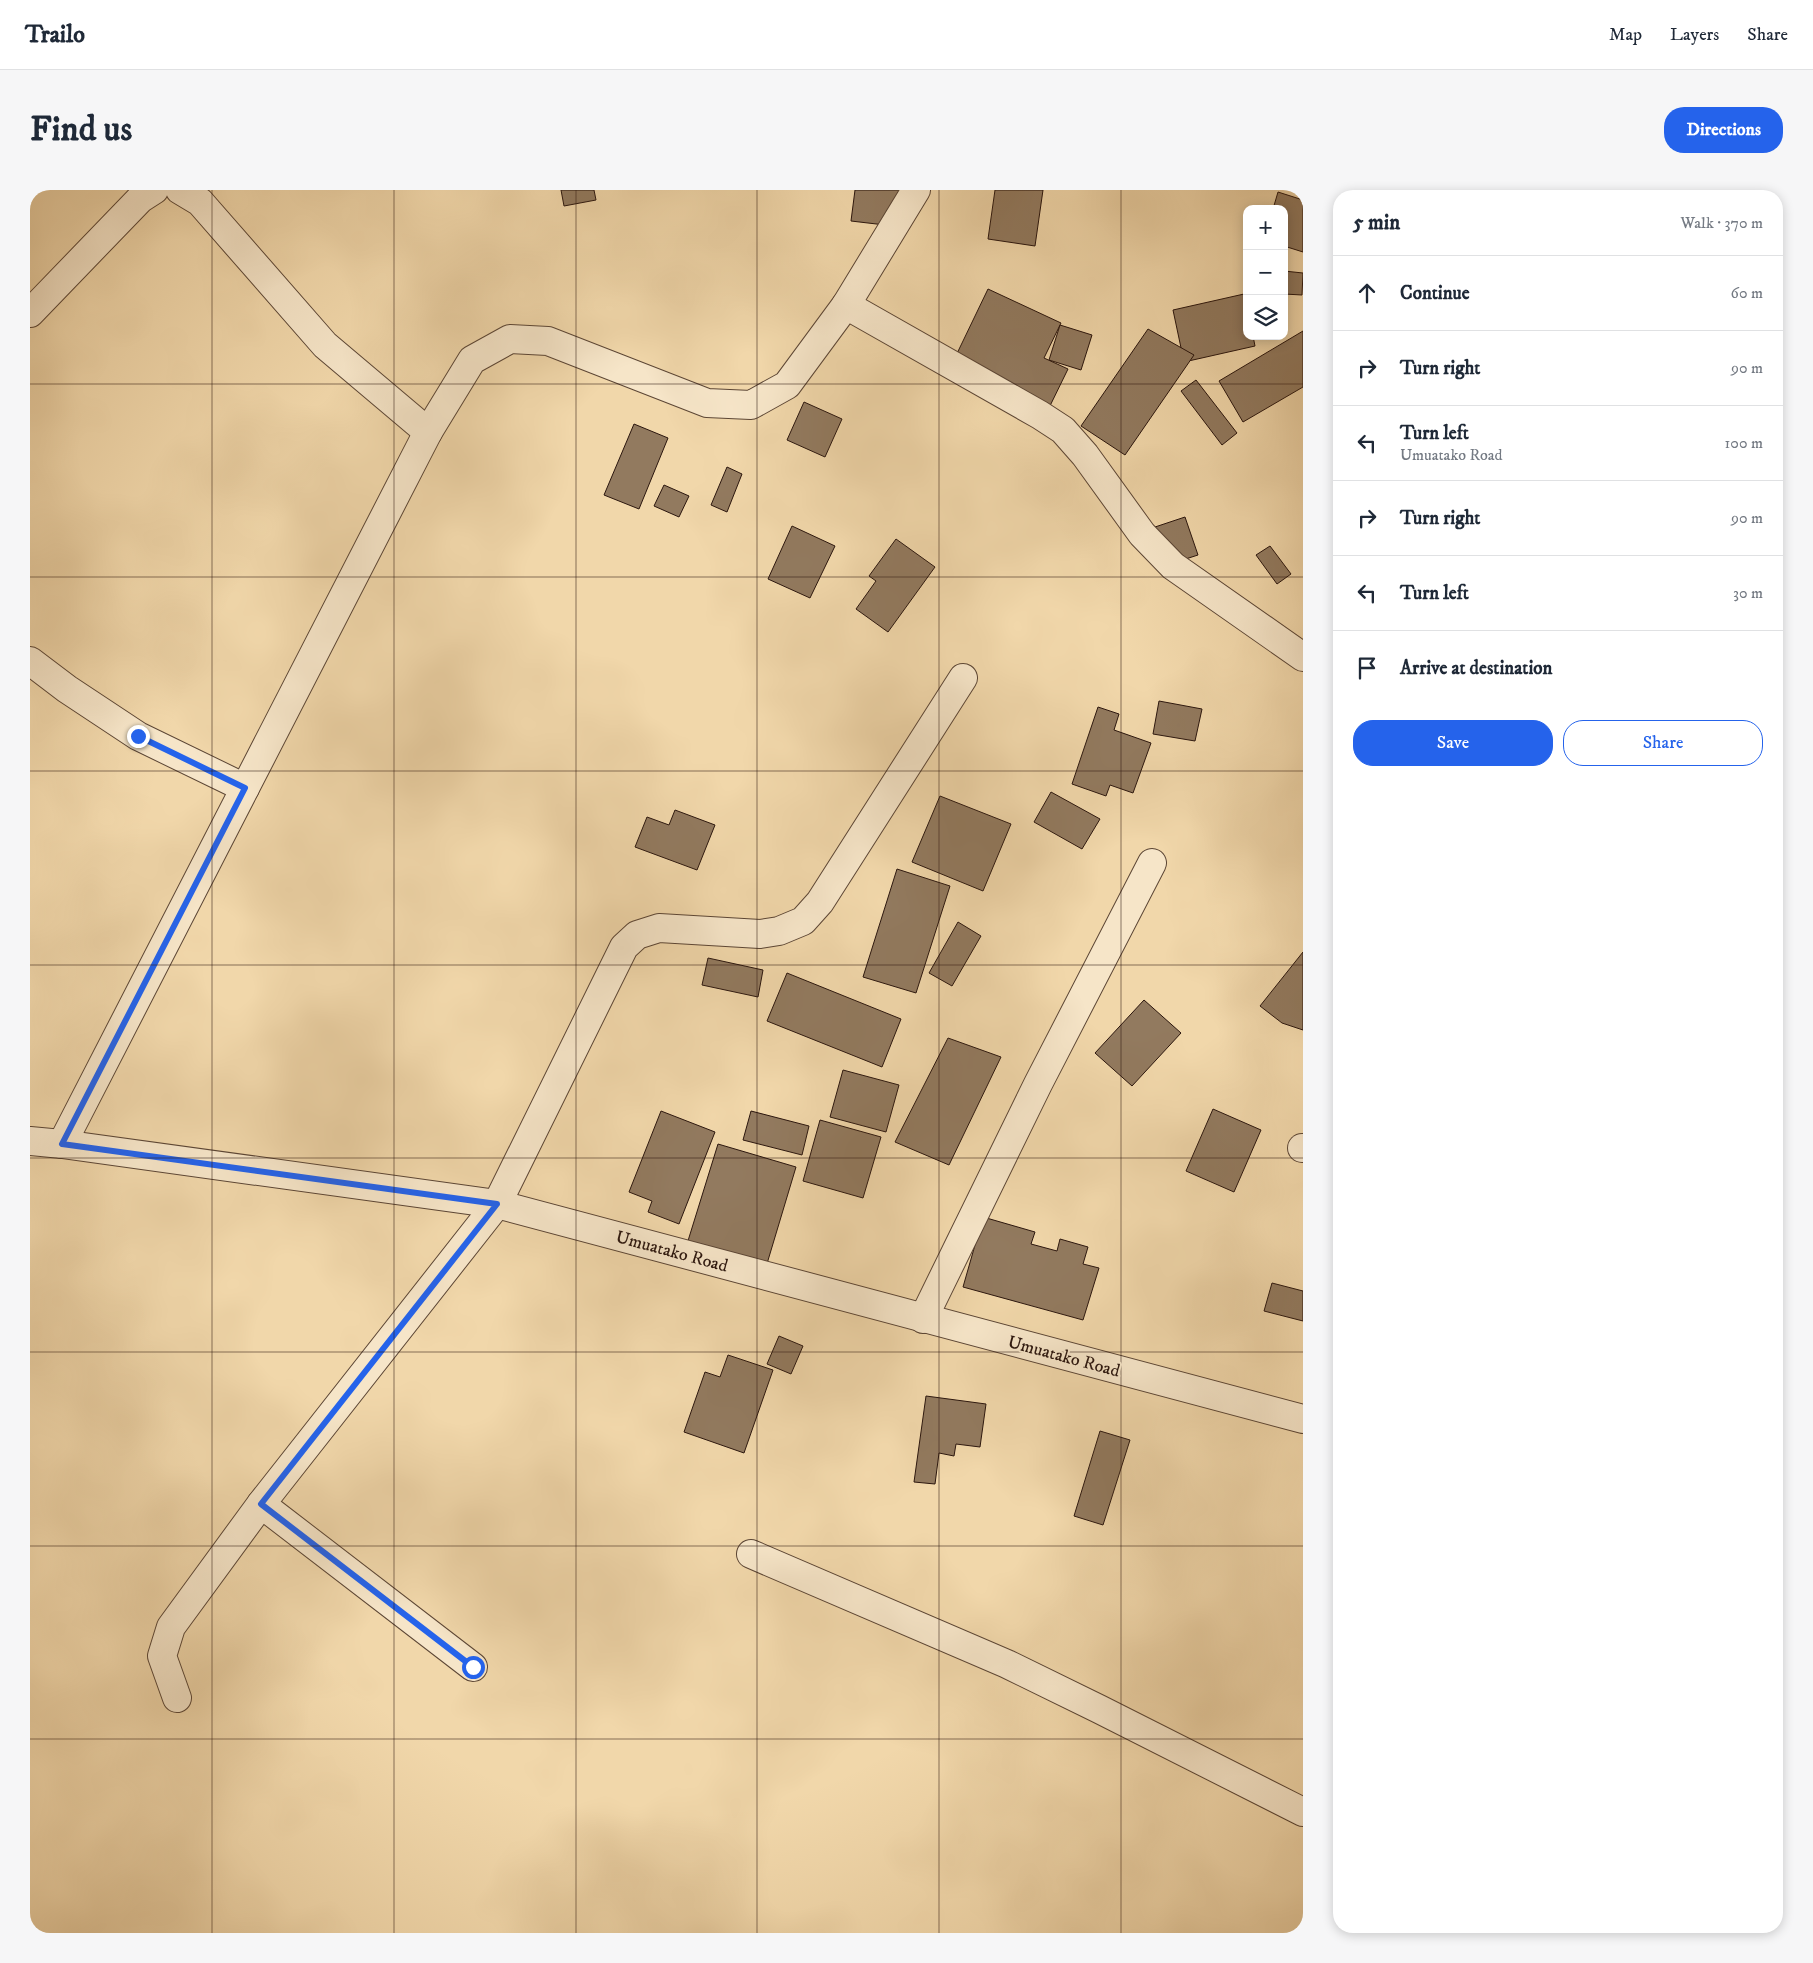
<!DOCTYPE html>
<html lang="en">
<head>
<meta charset="utf-8">
<style>
  body { margin:0; font-family:"IM FELL DW Pica",serif; background:#f6f6f7; color:#1f2937 }
  .controls { position:absolute; right:15px; top:15px; display:grid; overflow:hidden; border-radius:10px; box-shadow:0 2px 12px #0003 }
  .controls button { width:45px; height:45px; display:grid; place-items:center; padding:0; border:0; border-bottom:1px solid #e0e1e3; background:#fff; color:#1f2937; font:25px sans-serif }
  .stop { position:absolute; width:15px; height:15px; margin:-11px; border:4px solid #2563eb; border-radius:50%; background:#fff }
  .stop.end { background:#2563eb; border-color:#fff; box-shadow:0 1px 5px #0008 }
  .list { margin:0; padding:0; list-style:none }
  h2 { display:flex; justify-content:space-between; align-items:center; height:65px; margin:0; padding:0 20px; font-size:21px }
  h2 small { font-size:16px; font-weight:400; color:#747a83 }
  .list li { display:grid; grid-template-columns:32px 1fr auto; gap:15px; align-items:center; box-sizing:border-box; height:75px; padding:0 20px; border-top:1px solid #e0e1e3 }
  .list b { display:block; font-size:19px; white-space:nowrap }
  .list p { margin:0; font-size:16px; white-space:nowrap; color:#747a83 }
  .list em { font-size:16px; font-style:normal; color:#747a83 }
  .actions { display:flex; gap:10px; padding:15px 20px }
  .actions a { flex:1; padding:11px 0; border:1px solid #2563eb; border-radius:20px; text-align:center; font-size:18px; color:#2563eb }
  .actions .main { background:#2563eb; color:#fff }
  .icon { flex:none; width:28px; height:28px; fill:none; stroke:currentColor; stroke-width:2; stroke-linecap:round; stroke-linejoin:round }
  .map { position:relative; flex:none; width:1273px; height:1743px; overflow:hidden; border-radius:20px }
  header { display:flex; align-items:center; gap:30px; box-sizing:border-box; height:70px; padding:0 25px; background:#fff; border-bottom:1px solid #e0e1e3 }
  header strong { font-size:24px }
  nav { display:flex; gap:28px; margin-inline-start:auto; font-size:18px }
  .intro { display:flex; align-items:center; justify-content:space-between; box-sizing:border-box; height:120px; padding:0 30px }
  h1 { margin:0; font-size:35px }
  .button { padding:12px 22px; border-radius:20px; background:#2563eb; color:#fff; font-size:18px; font-weight:700 }
  main { display:flex; gap:30px; padding:0 30px }
  aside { flex:1; background:#fff; border-radius:20px; box-shadow:0 2px 12px #0003 }
  .map>svg:first-child { display:block }
</style>
</head>
<body>
<header>
<strong>Trailo</strong>
<nav><a>Map</a><a>Layers</a><a>Share</a></nav>
</header>
<div class="intro"><h1>Find us</h1><a class="button">Directions</a></div>
<main>
<div class="map">
<svg width="1273" height="1743" viewBox="0 0 1273 1743">
  <rect width="100%" height="100%" fill="#f1d7aa"/>
  <filter id="stains"><feTurbulence type="fractalNoise" baseFrequency=".004" numOctaves="4"/><feColorMatrix values="0 0 0 0 .2 0 0 0 0 .09 0 0 0 0 .02 0 0 0 .5 -.17"/></filter>
  <radialGradient id="worn" r=".72"><stop offset=".6" stop-color="#630" stop-opacity="0"/><stop offset="1" stop-color="#630" stop-opacity=".3"/></radialGradient>
  <g fill="#927a5f" stroke="#2b160e">
    <path d="M531,0h33l2,10 -32,6z"/>
    <path d="M825,0h51l-4,37 -51,-6z"/>
    <path d="M965,0h48l-8,56 -47,-7z"/>
    <path d="M1248,2l25,8v52l-19,-6v-37h-11z"/>
    <path d="M1254,81l19,2 -1,22 -18,-1z"/>
    <path d="M958,99l73,34 -17,35 24,11 -22,45 -96,-46z"/>
    <path d="M1214,104l3,13v29h6l2,10 -71,16 -11,-52z"/>
    <path d="M1030,135l32,10 -11,35 -32,-10z"/>
    <path d="M1118,139l46,26 -69,100 -44,-29z"/>
    <path d="M1273,141v56l-60,35 -24,-41z"/>
    <path d="M1166,190l41,53 -15,12 -41,-54z"/>
    <path d="M774,212l38,17 -17,38 -38,-17z"/>
    <path d="M604,234l34,14 -29,71 -35,-14z"/>
    <path d="M697,277l15,7 -15,38 -16,-7z"/>
    <path d="M634,295l25,11 -10,21 -25,-11z"/>
    <path d="M1155,327l13,38 -31,10 -12,-38z"/>
    <path d="M762,336l43,20 -25,52 -42,-19z"/>
    <path d="M866,349l39,28 -47,65 -32,-23 20,-28 -7,-5z"/>
    <path d="M1240,356l21,28 -14,10 -21,-29z"/>
    <path d="M1129,511l43,8 -7,32 -42,-7z"/>
    <path d="M1068,517l21,7 -5,16 37,13 -18,50 -23,-8 -4,11 -34,-12z"/>
    <path d="M1021,602l49,27 -18,30 -48,-27z"/>
    <path d="M910,606l71,28 -28,67 -71,-29z"/>
    <path d="M645,620l40,15 -18,45 -62,-23 12,-30 22,8z"/>
    <path d="M867,679l53,17 -34,107 -53,-16z"/>
    <path d="M928,732l23,14 -29,50 -23,-13z"/>
    <path d="M1273,762v78l-21,-7 -22,-17z"/>
    <path d="M678,768l55,12 -5,27 -56,-12z"/>
    <path d="M757,783l114,46 -19,48 -115,-46z"/>
    <path d="M1114,810l37,33 -49,53 -37,-33z"/>
    <path d="M918,848l53,19 -52,108 -54,-23z"/>
    <path d="M813,880l56,15 -13,47 -56,-15z"/>
    <path d="M1183,919l48,21 -27,62 -48,-21z"/>
    <path d="M631,921l54,21 -36,92 -31,-12 4,-11 -23,-9z"/>
    <path d="M721,921l58,15 -7,29 -59,-15z"/>
    <path d="M790,930l61,17 -18,61 -60,-17z"/>
    <path d="M688,954l78,23 -30,100 -79,-23z"/>
    <path d="M953,1027l52,15 -4,12 26,7 3,-12 28,8 -5,17 16,4 -16,52 -120,-33z"/>
    <path d="M1242,1093l31,8v30l-39,-10z"/>
    <path d="M749,1146l24,10 -12,28 -24,-10z"/>
    <path d="M698,1165l45,15 -29,83 -60,-21 21,-60 15,5z"/>
    <path d="M896,1206l60,8 -6,43 -24,-3 -2,12 -15,-3 -4,31 -21,-2z"/>
    <path d="M1070,1241l30,9 -27,85 -29,-9z"/>
  </g>
  <g fill="none" stroke-linecap="round" stroke-linejoin="round">
    <defs>
      <g id="street">
        <path d="M150,0l20,12 125,143 103,87"/>
        <path d="M816,115l194,110 23,15 22,25 57,79 31,32 130,91"/>
        <path d="M0,123l110,-114 14,-9"/>
        <path d="M0,471l37,28 71,47 107,52"/>
        <path d="M0,951l32,3 435,60 806,215"/>
        <path d="M32,954l366,-712 44,-72 38,-21 38,2 159,62 44,2 36,-20 59,-80 70,-115"/>
        <path d="M1272,958h1"/>
        <path d="M893,1129l115,-235 114,-221"/>
        <path d="M231,1314l212,163"/>
        <path d="M721,1364l256,110 92,45 204,103"/>
        <path d="M147,1508l-15,-42 9,-29 90,-123 236,-300 127,-257 13,-12 22,-7 101,6 19,-3 24,-10 17,-19 143,-224"/>
      </g>
    </defs>
    <use href="#street" stroke="#5c4635" stroke-width="30"/>
    <use href="#street" stroke="#f6e5c8" stroke-width="28"/>
  </g>
  <g fill="none" stroke-linecap="round" stroke-linejoin="round">
    <path stroke="#2563eb" stroke-width="6" d="M108,546l107,52 -183,356 435,60 -236,300 212,163"/>
  </g>
  <path fill="none" stroke="#2b160e" stroke-width="1" stroke-opacity="0.55" d="M182,0v1743M364,0v1743M546,0v1743M727,0v1743M909,0v1743M1091,0v1743M0,194h1273M0,387h1273M0,581h1273M0,775h1273M0,968h1273M0,1162h1273M0,1356h1273M0,1549h1273"/>
  <g text-anchor="middle" stroke-width="4" stroke-linejoin="round" paint-order="stroke">
    <g font-size="18" fill="#2b160e" stroke="#f6e5c8">
      <text transform="translate(642 1061) rotate(15)" y="6">Umuatako Road</text>
      <text transform="translate(1034 1166) rotate(15)" y="6">Umuatako Road</text>
    </g>
  </g>
  <rect width="100%" height="100%" filter="url(#stains)"/>
  <rect width="100%" height="100%" fill="url(#worn)"/>
</svg>
<div class="controls">
<button>+</button>
<button>−</button>
<button><svg class="icon" aria-label="layers" viewBox="0 0 24 24"><path d="M12 4l9 5-9 5-9-5zM3 14l9 5 9-5"/></svg></button>
</div>
<div class="stop" style="left:443px;top:1477px"></div>
<div class="stop end" style="left:108px;top:546px"></div>
</div>
<aside>
<h2>5 min<small>Walk · 370 m</small></h2>
<ul class="list">
<li><svg class="icon" aria-label="ahead" viewBox="0 0 24 24"><path d="M12 20V5M6 11l6-6 6 6"/></svg><div><b>Continue</b></div><em>60 m</em></li>
<li><svg class="icon" aria-label="right" viewBox="0 0 24 24"><path d="M7 20v-9h11M14 6l5 5-5 5"/></svg><div><b>Turn right</b></div><em>90 m</em></li>
<li><svg class="icon" aria-label="left" viewBox="0 0 24 24"><path d="M17 20v-9H6M10 6l-5 5 5 5"/></svg><div><b>Turn left</b><p>Umuatako Road</p></div><em>100 m</em></li>
<li><svg class="icon" aria-label="right" viewBox="0 0 24 24"><path d="M7 20v-9h11M14 6l5 5-5 5"/></svg><div><b>Turn right</b></div><em>90 m</em></li>
<li><svg class="icon" aria-label="left" viewBox="0 0 24 24"><path d="M17 20v-9H6M10 6l-5 5 5 5"/></svg><div><b>Turn left</b></div><em>30 m</em></li>
<li><svg class="icon" aria-label="arrive" viewBox="0 0 24 24"><path d="M6 21V4h12l-3 4 3 4H6"/></svg><div><b>Arrive at destination</b></div></li>
</ul>
<div class="actions"><a class="main">Save</a><a>Share</a></div>
</aside>
</main>
</body>
</html>
